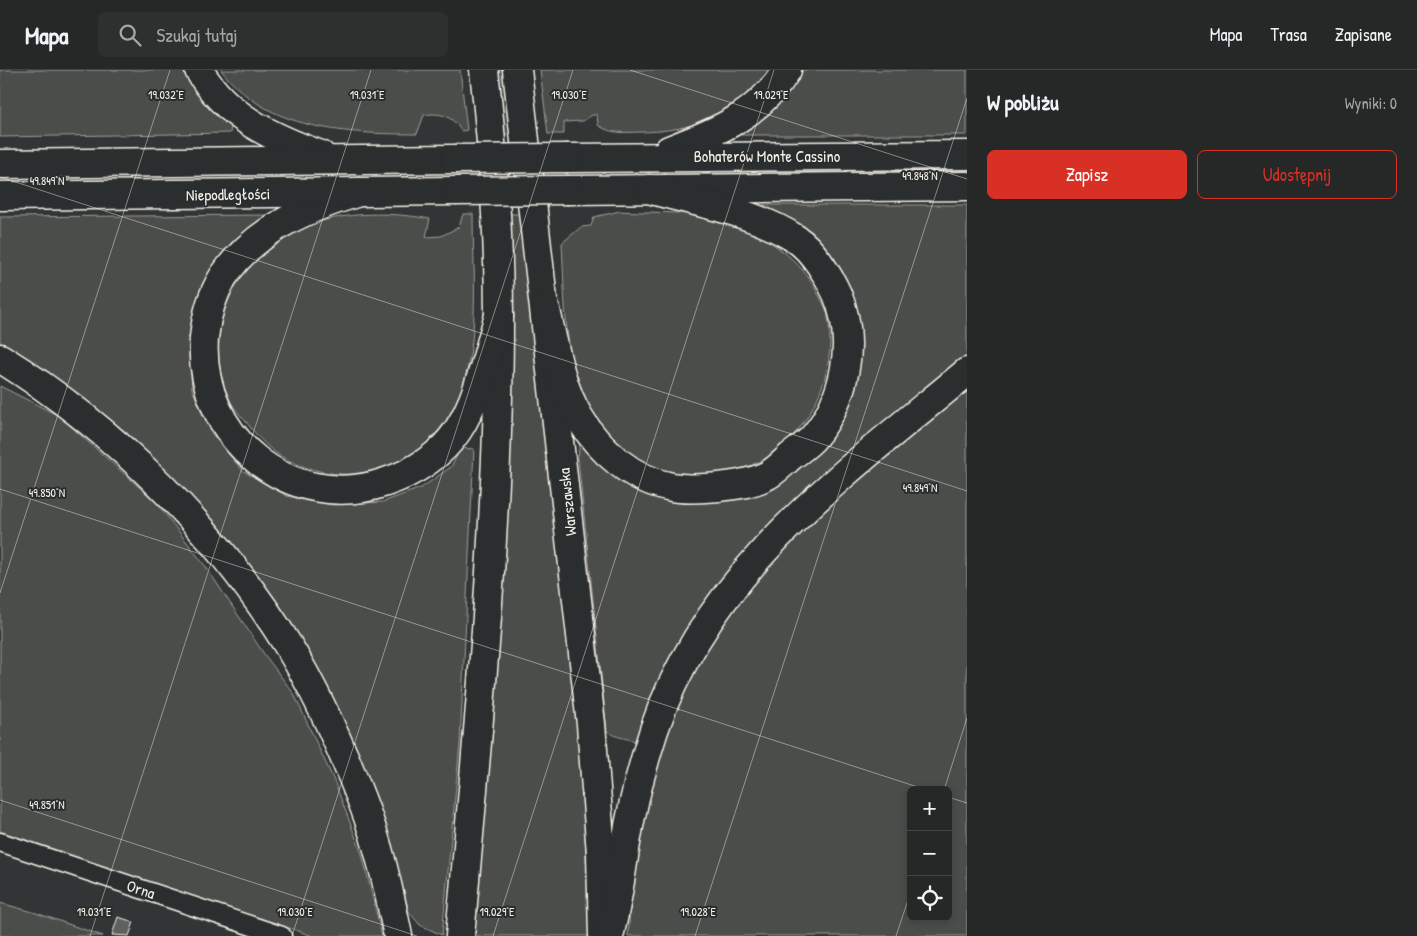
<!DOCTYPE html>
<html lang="pl">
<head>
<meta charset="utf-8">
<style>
  body { margin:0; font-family:"Patrick Hand",sans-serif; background:#2e3030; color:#f1f3f6 }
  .controls { position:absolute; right:15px; bottom:15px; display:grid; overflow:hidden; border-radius:8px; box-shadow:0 2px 8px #0003 }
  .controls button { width:45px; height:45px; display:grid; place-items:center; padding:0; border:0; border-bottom:1px solid #424445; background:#262828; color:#f1f3f6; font:25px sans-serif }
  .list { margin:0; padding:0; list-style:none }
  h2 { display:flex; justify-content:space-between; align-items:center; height:65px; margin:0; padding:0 20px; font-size:21px }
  h2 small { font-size:16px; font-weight:400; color:#a4a6a8 }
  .actions { display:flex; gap:10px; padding:15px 20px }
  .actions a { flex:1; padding:11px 0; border:1px solid #d93025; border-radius:8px; text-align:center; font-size:18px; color:#d93025 }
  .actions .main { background:#d93025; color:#fff }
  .icon { flex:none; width:28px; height:28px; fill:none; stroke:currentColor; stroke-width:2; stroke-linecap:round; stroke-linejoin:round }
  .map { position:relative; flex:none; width:967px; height:866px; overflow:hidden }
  header { display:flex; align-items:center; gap:30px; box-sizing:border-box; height:70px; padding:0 25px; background:#262828; border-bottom:1px solid #424445 }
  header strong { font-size:24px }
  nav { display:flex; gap:28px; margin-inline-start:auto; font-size:18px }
  .search { width:350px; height:45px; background:#2e3030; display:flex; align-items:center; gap:12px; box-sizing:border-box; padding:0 18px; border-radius:8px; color:#a4a6a8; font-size:19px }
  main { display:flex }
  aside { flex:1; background:#262828 }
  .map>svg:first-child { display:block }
</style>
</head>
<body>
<header>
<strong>Mapa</strong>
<div class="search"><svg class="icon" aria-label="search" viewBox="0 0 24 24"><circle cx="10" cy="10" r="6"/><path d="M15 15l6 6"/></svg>Szukaj tutaj</div>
<nav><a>Mapa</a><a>Trasa</a><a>Zapisane</a></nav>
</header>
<main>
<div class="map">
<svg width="967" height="866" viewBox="0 0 967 866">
  <rect width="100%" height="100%" fill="#323535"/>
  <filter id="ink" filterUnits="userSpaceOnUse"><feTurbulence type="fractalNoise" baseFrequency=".02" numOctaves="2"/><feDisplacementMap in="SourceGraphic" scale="10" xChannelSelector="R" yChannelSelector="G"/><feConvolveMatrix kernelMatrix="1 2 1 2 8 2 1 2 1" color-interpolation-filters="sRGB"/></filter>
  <g filter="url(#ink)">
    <g fill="#4b4d4c" stroke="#a09f9a" fill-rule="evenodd">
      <path d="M0,0h185l17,29 29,27 -1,7 -230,4z"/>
      <path d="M221,0h239l7,60 -6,1c-8,-15 -21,-19 -37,-16l-7,19c-71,0 -149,-3 -196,-64z"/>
      <path d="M496,0h8l8,64h-8z"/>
      <path d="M540,0h234c-7,8 -14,19 -23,26 -32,25 -69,35 -109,36 -17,0 -30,3 -44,-7l-1,-10h-5l-9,6 -19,1v12h-16z"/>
      <path d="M801,0h166v65h-226c26,-18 44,-38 60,-65z"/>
      <path d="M763,135h204v151l-175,151 -153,236c-11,-6 -22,-4 -32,-12l-29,-272 2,-21 73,55 161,-39 38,-149 -17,-46 -23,-26z"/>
      <path d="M620,141c25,2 66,0 88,6 45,11 89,34 110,77 3,5 7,12 9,18 11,51 -9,106 -50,138 -5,4 -11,9 -16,11 -25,12 -55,16 -82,14 -6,-1 -14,-1 -20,-2 -32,-8 -59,-41 -73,-70 -23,-49 -21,-107 -24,-160l19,-16 10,-1 3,-9z"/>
      <path d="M463,144h10c0,56 7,116 -10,171 -26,78 -103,111 -177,74 -15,-7 -29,-23 -39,-36 -5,-6 -11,-12 -15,-19 -25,-47 -14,-102 20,-141 42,-50 118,-55 178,-44l-4,18 15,-1 18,-9z"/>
      <path d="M509,144h11l61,538 9,184h-117l36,-453 3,-150z"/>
      <path d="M271,145l-40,28 -28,41 -15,57 4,48 20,45 31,37 44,25 46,9 50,-3 38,-14 30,-21 10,-19 13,1 -14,294 -18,192 -22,-10 -11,-13 -17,-67 -51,-128 -150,-217 -65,-68 -77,-58 -49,-32v-125z"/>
      <path d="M967,314v552h-339l6,-75 14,-79 48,-128 93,-118zM911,720h37v127h-37z"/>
      <path d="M0,316l59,30 97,86 50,65 58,87 30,40 41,89 27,71 20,82h-69l-313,-105z"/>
      <path d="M0,833l33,9 70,24h-103z"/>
    </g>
    <path fill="#5f605f" stroke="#f4f1e8" d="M118,847l16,5 -5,14 -17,-1z"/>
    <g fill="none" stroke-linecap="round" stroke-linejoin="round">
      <defs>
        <path id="minor" d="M0,772l282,94"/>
        <g id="primary">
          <path d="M517,0l74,654 10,129 2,83"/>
          <path d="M460,866c18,-205 39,-412 39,-618 0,-82 -6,-166 -15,-248"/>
        </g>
        <g id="motorway">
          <path d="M199,0c26,46 74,68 122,85"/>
          <path d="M669,80c48,-18 90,-35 118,-80"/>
          <path d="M568,88l399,-3"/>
          <path d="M0,94l455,-5"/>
          <path d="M569,120l398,-4"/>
          <path d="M359,122c-52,16 -104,37 -136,85 -11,18 -17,40 -19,61 -7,99 86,177 182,144 27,-9 56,-27 72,-52 21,-33 29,-76 41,-114"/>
          <path d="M0,126l455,-5"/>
          <path d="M545,236c9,37 14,78 34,111 20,34 54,63 93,70 14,3 32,1 47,0 15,-2 30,-3 45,-10 10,-4 19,-14 27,-21 7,-5 15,-11 21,-17 34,-39 45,-98 25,-145 -8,-18 -25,-45 -41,-55 -43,-28 -98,-36 -147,-50"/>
          <path d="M0,288c116,72 217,173 289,289 29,48 53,102 73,154 17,43 27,90 36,135"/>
          <path d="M609,866c8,-31 12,-61 17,-93 6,-38 16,-76 28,-113 54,-160 189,-255 313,-358"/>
        </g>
      </defs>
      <use href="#minor" stroke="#f4f1e8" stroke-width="21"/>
      <use href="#primary" stroke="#f4f1e8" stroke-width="31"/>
      <use href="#motorway" stroke="#f4f1e8" stroke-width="31"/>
      <use href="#minor" stroke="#2a2d2e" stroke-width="18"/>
      <use href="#primary" stroke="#2a2d2e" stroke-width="28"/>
      <use href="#motorway" stroke="#2a2d2e" stroke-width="28"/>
      <defs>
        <g id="motorway-bridge">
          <path d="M455,89l113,-1"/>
          <path d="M455,121l114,-1"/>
        </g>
      </defs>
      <use href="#motorway-bridge" stroke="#f4f1e8" stroke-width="31" stroke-linecap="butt"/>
      <use href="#motorway-bridge" stroke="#2a2d2e" stroke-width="28"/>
    </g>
  </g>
  <path fill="none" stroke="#f4f1e8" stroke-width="1" stroke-opacity="0.45" d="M630,0l337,109M0,107l967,314M0,419l927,301M0,523l170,-523M944,720l23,-72M948,727l19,6M0,730l417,136M90,866l281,-866M292,866l281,-866M493,866l281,-866M695,866l272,-838M896,866l15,-45"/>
  <g text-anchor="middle" stroke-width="4" stroke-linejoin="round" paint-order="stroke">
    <g font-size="16" fill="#f4f1e8" stroke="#2a2d2e">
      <text x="767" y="92">Bohaterów Monte Cassino</text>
      <text transform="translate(228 124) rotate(-1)" y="6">Niepodległości</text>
      <text transform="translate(567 432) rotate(-96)" y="6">Warszawska</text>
      <text transform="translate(141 819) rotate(18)" y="6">Orna</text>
    </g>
  </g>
  <g font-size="12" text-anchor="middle" fill="#f4f1e8" stroke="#2a2d2e" stroke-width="4" stroke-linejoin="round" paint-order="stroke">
    <text x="166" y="29">19.032°E</text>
    <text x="367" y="29">19.031°E</text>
    <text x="569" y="29">19.030°E</text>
    <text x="771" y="29">19.029°E</text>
    <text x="920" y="110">49.848°N</text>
    <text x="47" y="115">49.849°N</text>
    <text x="920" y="422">49.849°N</text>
    <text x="47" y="427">49.850°N</text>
    <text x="47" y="739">49.851°N</text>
    <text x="94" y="846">19.031°E</text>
    <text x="295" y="846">19.030°E</text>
    <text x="497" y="846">19.029°E</text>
    <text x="698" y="846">19.028°E</text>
  </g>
</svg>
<div class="controls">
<button>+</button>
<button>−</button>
<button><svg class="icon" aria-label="locate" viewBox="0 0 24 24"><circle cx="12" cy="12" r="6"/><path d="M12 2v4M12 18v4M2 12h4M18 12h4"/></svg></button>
</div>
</div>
<aside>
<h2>W pobliżu<small>Wyniki: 0</small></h2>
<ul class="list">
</ul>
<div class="actions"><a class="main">Zapisz</a><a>Udostępnij</a></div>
</aside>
</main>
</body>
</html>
